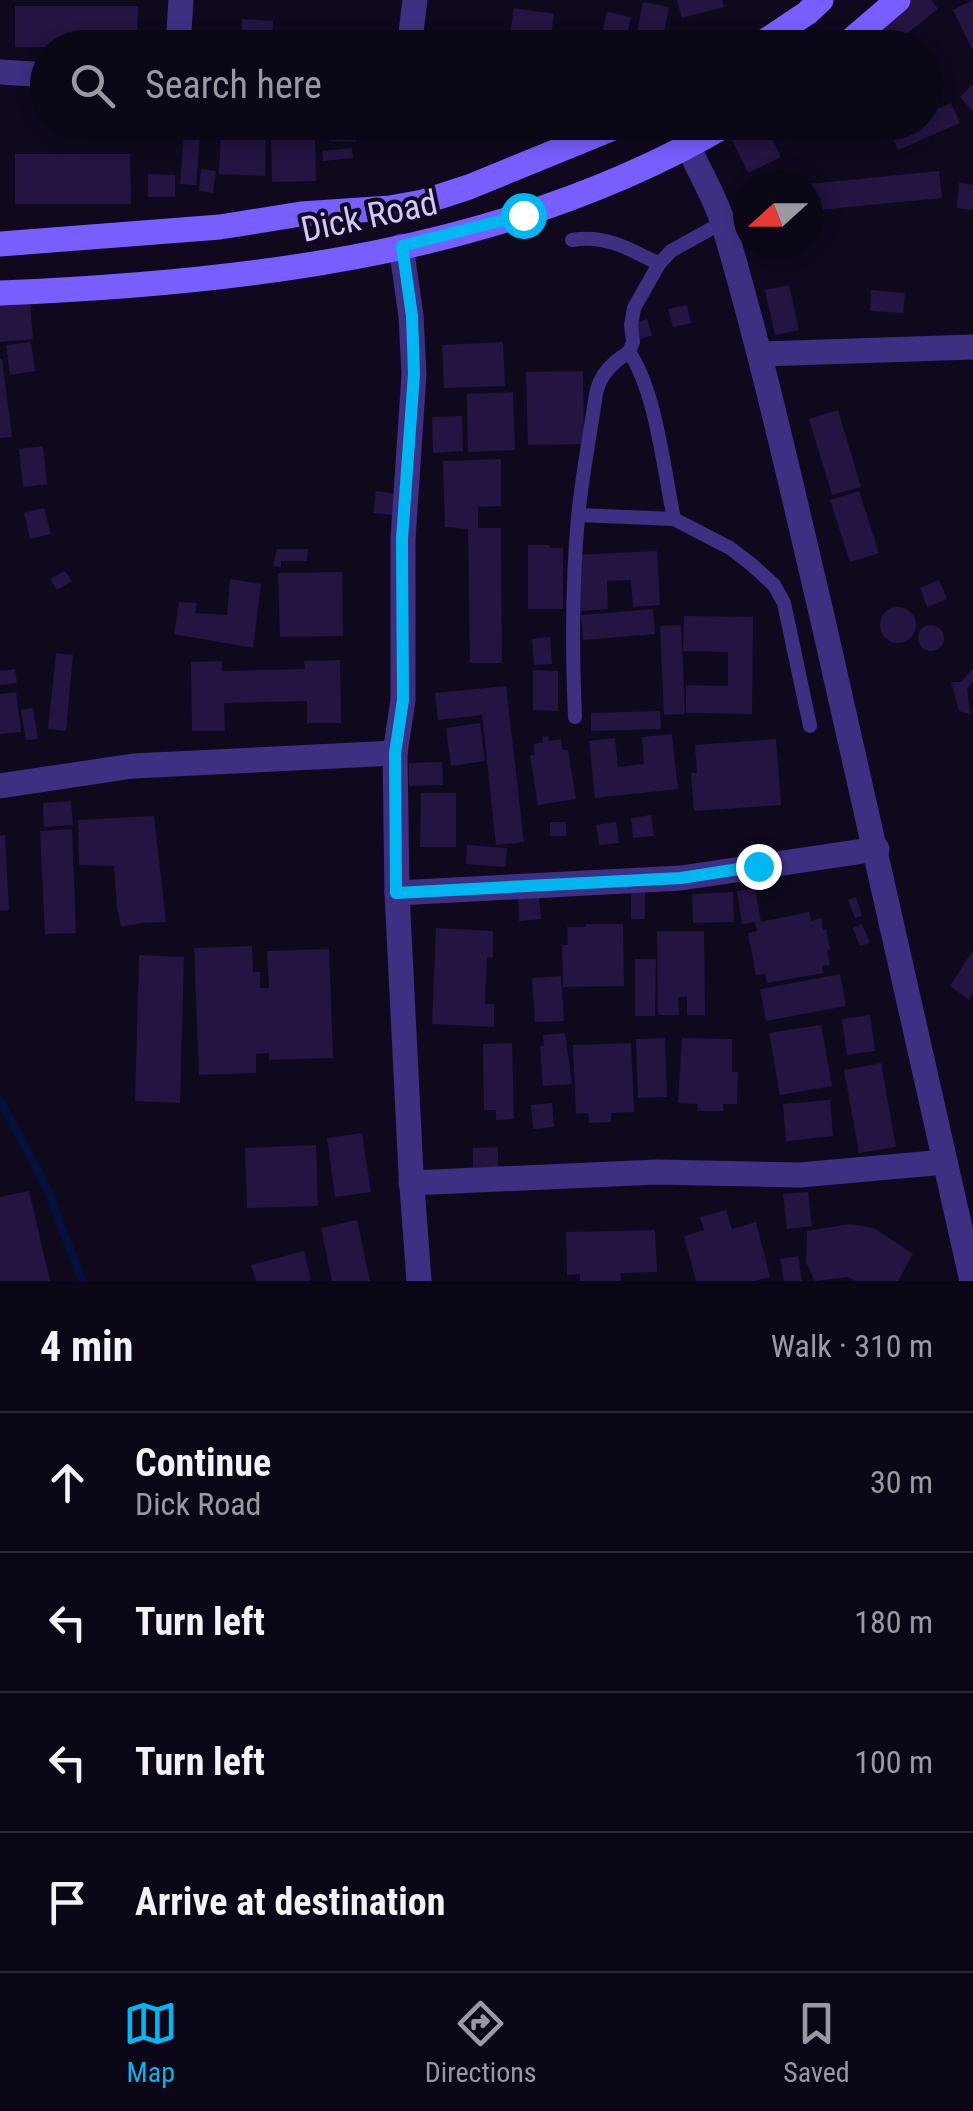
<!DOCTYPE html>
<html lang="en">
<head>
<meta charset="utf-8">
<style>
  body { margin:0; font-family:"Roboto Condensed",sans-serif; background:#1a1523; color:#f1f3f6 }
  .compass { position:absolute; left:733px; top:170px; width:90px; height:90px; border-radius:50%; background:#0c0716; box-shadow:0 5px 15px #0003; rotate:249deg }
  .stop { position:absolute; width:30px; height:30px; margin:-22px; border:8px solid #00b7f1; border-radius:50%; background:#fff }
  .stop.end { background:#00b7f1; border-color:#fff; box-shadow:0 2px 10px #0008 }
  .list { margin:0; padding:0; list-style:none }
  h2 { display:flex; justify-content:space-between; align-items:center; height:130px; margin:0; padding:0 40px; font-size:42px }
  h2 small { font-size:32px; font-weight:400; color:#9a99a1 }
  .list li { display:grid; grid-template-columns:65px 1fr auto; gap:30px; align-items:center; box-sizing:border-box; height:140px; padding:0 40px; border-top:2px solid #2c2835 }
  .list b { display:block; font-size:38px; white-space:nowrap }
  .list p { margin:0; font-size:32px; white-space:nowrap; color:#9a99a1 }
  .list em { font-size:32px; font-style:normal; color:#9a99a1 }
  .icon { flex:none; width:55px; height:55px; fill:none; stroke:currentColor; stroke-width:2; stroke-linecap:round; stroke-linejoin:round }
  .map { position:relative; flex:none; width:973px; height:1281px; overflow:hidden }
  .search { position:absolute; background:#0c0716; box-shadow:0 5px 15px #0003; left:30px; right:30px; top:30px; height:110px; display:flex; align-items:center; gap:25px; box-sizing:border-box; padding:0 35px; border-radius:55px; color:#9a99a1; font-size:38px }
  .sheet { height:690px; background:#0c0716 }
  nav { display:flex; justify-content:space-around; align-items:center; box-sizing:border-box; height:140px; border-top:2px solid #2c2835; background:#0c0716; font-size:28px; color:#9a99a1 }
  nav a { display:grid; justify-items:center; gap:5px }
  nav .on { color:#00b7f1 }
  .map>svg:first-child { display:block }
</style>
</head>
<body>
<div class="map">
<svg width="973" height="1281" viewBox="0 0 973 1281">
  <rect width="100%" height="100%" fill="#10091e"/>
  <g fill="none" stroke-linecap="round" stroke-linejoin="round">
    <path stroke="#04103d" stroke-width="8" d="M0,1100l47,88 35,93"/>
  </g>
  <g fill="#231441">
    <path d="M677,0h45l2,7 -42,11z"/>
    <path d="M910,0h21l7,9 -50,39h-40z"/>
    <path d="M973,0v51l-20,-41z"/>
    <path d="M643,2l26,5 -8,41h-27z"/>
    <path d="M15,6h123l-1,42 -122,-1z"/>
    <path d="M514,8l40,6 -3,22 15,3 -2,9h-56z"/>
    <path d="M607,12l24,5 -7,31h-25z"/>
    <path d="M242,19l31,2 -1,26 -31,-1z"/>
    <path d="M973,84v27l-13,-14z"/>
    <path d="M951,103l9,20 -62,27 -9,-20 17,-8h20v-8z"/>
    <path d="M331,122h26l-1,20 -26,-1z"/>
    <path d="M745,122h19l17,35 -33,16 -20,-42z"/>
    <path d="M773,122h22l6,9 -16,10z"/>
    <path d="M221,129l45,1 -1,46 -46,-2z"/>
    <path d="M184,135l16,1 -4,49 -16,-1z"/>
    <path d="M271,138h44l1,43 -44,1z"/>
    <path d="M352,148l1,10 -30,3 -1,-10z"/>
    <path d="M15,154h115l1,50h-116z"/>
    <path d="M201,169l15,2 -3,22 -14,-2z"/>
    <path d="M939,171l3,27 -134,13v-27z"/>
    <path d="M148,174l27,1v22h-27z"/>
    <path d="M959,183l14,2v25l-16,-2z"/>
    <path d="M789,285l10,45 -24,5 -10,-45z"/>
    <path d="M871,290l34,3 -2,20 -33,-2z"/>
    <path d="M30,303l3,36 -33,3v-37z"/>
    <path d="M687,305l4,18 -18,4 -5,-18z"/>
    <path d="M647,319l5,16 -12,4 -6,-16z"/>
    <path d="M31,342l4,29 -25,4 -4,-30z"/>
    <path d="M503,342l2,44 -61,2 -2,-43z"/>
    <path d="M0,359h2l10,78 -12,1z"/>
    <path d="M583,371l1,73 -56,1 -2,-73z"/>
    <path d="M513,392l2,58 -47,2 -1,-58z"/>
    <path d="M838,410l23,77 -29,8 -23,-76z"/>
    <path d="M462,416l1,35 -30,2 -1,-36z"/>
    <path d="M43,446l4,38 -24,3 -4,-38z"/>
    <path d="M501,459v47l-23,1v21h23l1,135h-32l-2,-134 -23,-2 -2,-66z"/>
    <path d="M376,491l19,3 -2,21 -20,-2z"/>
    <path d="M859,491l20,62 -29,9 -20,-62z"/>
    <path d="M44,508l7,26 -21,5 -6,-26z"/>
    <path d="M528,545h21l1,3h13v61h-35z"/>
    <path d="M277,549h31l-1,12h-26v6l-8,-1z"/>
    <path d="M657,551l3,54 -27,2 -2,-27 -24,1 1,28 -28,2 -4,-56z"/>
    <path d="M65,571l7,10 -15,9 -7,-11z"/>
    <path d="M342,572l1,64 -63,1 -2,-64z"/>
    <path d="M230,579l31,5 -8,64 -79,-14 5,-32 18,1 -2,10 32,2z"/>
    <path d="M939,580l8,19 -20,8 -7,-19z"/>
    <circle cx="898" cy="625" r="18"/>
    <path d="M653,609l2,25 -72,6 -2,-25z"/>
    <path d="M684,616l69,1 -1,97 -66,-1v-28l42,1v-34l-45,-1z"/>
    <path d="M681,625l4,89 -21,1 -4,-89z"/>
    <circle cx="931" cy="638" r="13"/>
    <path d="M550,637l2,27 -18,1 -2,-26z"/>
    <path d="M56,653l17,2 -7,76 -18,-2z"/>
    <path d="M340,660l1,63h-34v-22l-83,2 1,28h-33l-1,-69 31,-1v10l83,-2 -1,-8z"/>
    <path d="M973,668v14l-6,7 3,25 -11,-3 -8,-29h10z"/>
    <path d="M15,669l2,14 -17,2v-14z"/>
    <path d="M533,670l25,1v40l-25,-1z"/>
    <path d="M506,686l18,156 -28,3 -14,-130 -44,5 -3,-27z"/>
    <path d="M16,692l5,40 -21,2v-40z"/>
    <path d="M33,708l5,31 -12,1 -5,-30z"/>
    <path d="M660,711l1,18 -70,2v-18z"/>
    <path d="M480,723l5,38 -34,5 -5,-38z"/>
    <path d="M672,734l6,55 -83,9 -6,-57 26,-3 3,29 26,-3 -2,-27z"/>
    <path d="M548,736l1,5 12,-2 1,11h6l8,49 -38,6 -8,-49 5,-1 -2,-11 10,-2 -1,-5z"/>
    <path d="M776,739l5,66 -87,6 -3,-38h6l-2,-28z"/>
    <path d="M442,762l1,23 -34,1v-23z"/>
    <path d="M421,793h35v54h-36z"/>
    <path d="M71,801l2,24 -29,2 -1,-24z"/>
    <path d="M651,815l3,21 -21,2 -2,-20z"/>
    <path d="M154,816l12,106 -25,1 -20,4 -4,-20 -3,-41 -35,-1 -1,-45z"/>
    <rect x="550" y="822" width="16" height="14"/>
    <path d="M616,822l3,21 -20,2 -3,-20z"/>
    <path d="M72,829l4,104 -31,1 -5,-103z"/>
    <path d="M5,835l4,75 -9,1v-75z"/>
    <path d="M467,845l40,3 -2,19 -39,-3z"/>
    <path d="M755,888l6,34 48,-10 2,9 10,-3 2,12 3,-1 4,20 -3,1 3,15 -8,1 1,7 -56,10 -2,-9 -9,1 -8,-42 9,-2 -2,-9 -13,2 -5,-33z"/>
    <rect x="631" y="890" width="14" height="29"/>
    <path d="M733,892l1,30 -41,1 -1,-29z"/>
    <path d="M539,897l2,22 -22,2 -1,-23z"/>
    <path d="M856,897l6,19 -7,2 -7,-18z"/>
    <path d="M586,924h37l1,62 -61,1 -1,-42h6l-1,-18h19z"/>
    <path d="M862,924l8,19 -10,3 -7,-18z"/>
    <path d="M436,928l57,3v27l-6,-1 -2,47h9v23l-62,-3z"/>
    <path d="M657,931h47l1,84h-18v-18h-9l1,18h-21z"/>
    <path d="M252,946l1,26h7v16h9l-2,-37 62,-2 4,109 -64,2v-7l-13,1v19l-57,2 -5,-127z"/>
    <path d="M973,950v43l-4,7 -19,-14z"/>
    <path d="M139,955l45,2 -4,146 -45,-2z"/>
    <path d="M635,959h21l-1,57h-20z"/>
    <path d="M840,974l6,32 -80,15 -6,-32z"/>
    <path d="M561,976l3,45 -29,1 -3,-44z"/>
    <path d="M870,1015l5,36 -28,4 -5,-36z"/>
    <path d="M821,1025l11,61 -52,9 -11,-62z"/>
    <path d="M565,1033l7,51 -29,2 -3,-40h4l-1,-11z"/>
    <path d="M665,1038l2,59 -29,1 -2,-59z"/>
    <path d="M682,1038l50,1v33h6l-1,32h-14v7h-26l1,-7 -20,-1z"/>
    <path d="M512,1043l2,76 -18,1v-10h-12l-1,-66z"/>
    <path d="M631,1043l3,69 -23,1v9l-22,1 -1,-10 -12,1 -3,-69z"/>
    <path d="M881,1063l15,84 -37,6 -15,-83z"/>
    <path d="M830,1100l3,36 -47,5 -3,-37z"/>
    <path d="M552,1103l2,24 -21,2 -2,-24z"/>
    <path d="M362,1133l9,59 -36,5 -8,-59z"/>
    <path d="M316,1145l2,61 -71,2 -2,-60z"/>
    <path d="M498,1147v20h-25v-19z"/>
    <path d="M29,1191l21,90h-50v-84z"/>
    <path d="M808,1192l4,34 -25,3 -4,-35z"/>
    <path d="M726,1210l6,19 24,-7 14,55 -15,4h-59l-12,-45 20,-6 -4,-13z"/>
    <path d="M357,1220l13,61h-38l-11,-53z"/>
    <path d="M851,1224l23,4 39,26 -15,27h-42l-8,-4 -33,4 -9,-19 1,-31z"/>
    <path d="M655,1230l2,42 -37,1 1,8h-41v-7l-13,1 -1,-43z"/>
    <path d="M304,1251l7,30h-55l-5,-16z"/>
    <path d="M798,1256l4,25h-18l-4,-22z"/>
  </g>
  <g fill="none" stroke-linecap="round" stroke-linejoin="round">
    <g stroke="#3e2f82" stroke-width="14">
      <path d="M572,240c33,-6 58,9 87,24"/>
      <path d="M579,515l95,4 56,29 21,16 23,21 10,18 26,123"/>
      <path d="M674,519c-10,-48 -18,-128 -45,-167l4,-10 -2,-17 3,-17 25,-44 12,-13 52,-29"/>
      <path d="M575,717c-3,-67 -3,-133 3,-200 4,-41 12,-82 18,-123 4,-20 16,-31 33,-42"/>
    </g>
    <g stroke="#3e2f82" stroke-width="25">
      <path d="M173,48l6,-17 2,-31"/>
      <path d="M409,48l6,-48"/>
      <path d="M0,72l48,3"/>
      <path d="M679,122c11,37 34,67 45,104 38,128 67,259 98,390 52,221 100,443 150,665"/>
      <path d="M398,127l1,-5"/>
      <path d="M401,246l10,70 3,58 -11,165v161l-8,53 2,140 14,280 8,108"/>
      <path d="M760,354l213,-7"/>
      <path d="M0,786l133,-20 262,-13"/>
      <path d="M397,893l284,-15 196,-29"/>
      <path d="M411,1183l246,-11 143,3 145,-13"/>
    </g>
    <g stroke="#785dff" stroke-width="25">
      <path d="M755,48l52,-35 14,-13"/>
      <path d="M842,48l56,-48"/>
      <path d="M0,244l220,-17 81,-13 89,-6 33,-6 46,-15 159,-65"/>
      <path d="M0,293c249,-10 513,-41 731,-171"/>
    </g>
  </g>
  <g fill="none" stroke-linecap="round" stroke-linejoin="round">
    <path stroke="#00b7f1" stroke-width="12" d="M523,215l-121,31 10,70 2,58 -12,165 1,161 -8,53 1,140 285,-15 77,-12"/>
  </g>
  <g text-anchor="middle" stroke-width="8" stroke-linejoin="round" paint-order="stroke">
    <g font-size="35" fill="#d5c6ff" stroke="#10091e">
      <text transform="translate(369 216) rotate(-12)" y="12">Dick Road</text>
    </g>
  </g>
</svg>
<svg class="compass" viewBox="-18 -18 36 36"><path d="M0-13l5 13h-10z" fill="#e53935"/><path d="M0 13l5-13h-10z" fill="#9a99a1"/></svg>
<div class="stop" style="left:523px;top:215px"></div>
<div class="stop end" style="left:758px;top:866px"></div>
<div class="search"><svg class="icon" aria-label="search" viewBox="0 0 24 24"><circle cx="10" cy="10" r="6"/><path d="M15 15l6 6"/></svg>Search here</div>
</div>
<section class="sheet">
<h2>4 min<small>Walk · 310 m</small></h2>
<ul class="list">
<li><svg class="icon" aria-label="ahead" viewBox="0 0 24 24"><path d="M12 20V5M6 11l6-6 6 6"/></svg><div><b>Continue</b><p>Dick Road</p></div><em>30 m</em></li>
<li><svg class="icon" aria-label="left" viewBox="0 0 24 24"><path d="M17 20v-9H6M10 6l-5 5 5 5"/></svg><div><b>Turn left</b></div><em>180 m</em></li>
<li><svg class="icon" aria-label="left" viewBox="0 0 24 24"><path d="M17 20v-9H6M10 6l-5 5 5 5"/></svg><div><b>Turn left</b></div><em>100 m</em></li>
<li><svg class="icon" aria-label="arrive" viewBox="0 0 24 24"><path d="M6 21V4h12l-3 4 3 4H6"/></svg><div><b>Arrive at destination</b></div></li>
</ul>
</section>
<nav>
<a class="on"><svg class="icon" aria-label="map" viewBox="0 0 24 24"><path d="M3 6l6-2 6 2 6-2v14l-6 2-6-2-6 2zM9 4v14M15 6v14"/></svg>Map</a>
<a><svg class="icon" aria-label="directions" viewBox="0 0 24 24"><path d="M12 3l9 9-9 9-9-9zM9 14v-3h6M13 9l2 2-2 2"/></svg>Directions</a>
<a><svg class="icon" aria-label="saved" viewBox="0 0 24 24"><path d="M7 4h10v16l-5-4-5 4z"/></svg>Saved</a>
</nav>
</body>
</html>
